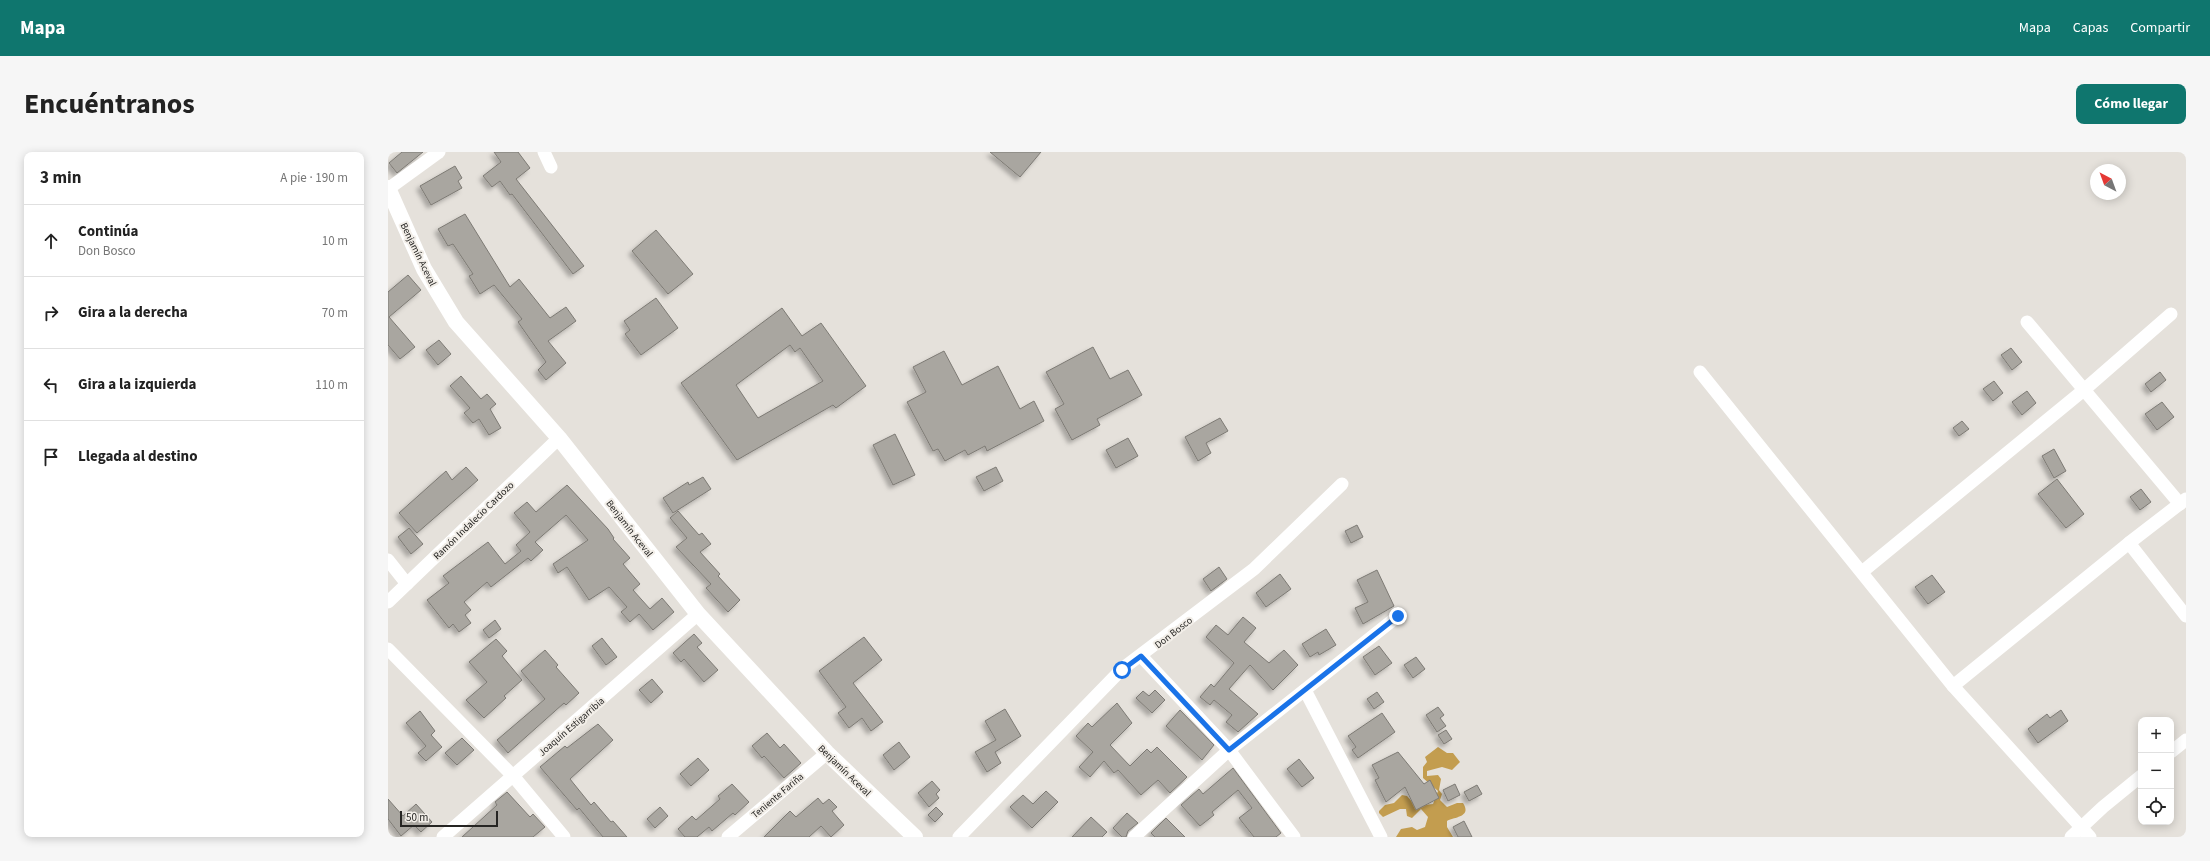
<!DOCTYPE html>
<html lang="es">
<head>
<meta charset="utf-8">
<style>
  body { margin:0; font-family:"Source Sans 3",sans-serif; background:#f6f6f6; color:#222 }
  .controls { position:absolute; right:12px; bottom:12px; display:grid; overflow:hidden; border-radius:8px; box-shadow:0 2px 10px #0003 }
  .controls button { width:36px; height:36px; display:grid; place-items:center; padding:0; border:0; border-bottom:1px solid #e0e0e0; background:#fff; color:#222; font:20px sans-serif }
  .compass { position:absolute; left:1702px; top:12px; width:36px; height:36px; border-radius:50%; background:#fff; box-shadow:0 2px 10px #0003; rotate:319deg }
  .scale { position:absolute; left:12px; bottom:10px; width:98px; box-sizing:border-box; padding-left:4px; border:2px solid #262523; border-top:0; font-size:11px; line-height:14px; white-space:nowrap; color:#262523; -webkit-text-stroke:3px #f2eee8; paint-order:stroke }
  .stop { position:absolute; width:12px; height:12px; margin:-9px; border:3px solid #1a73e8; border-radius:50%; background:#fff }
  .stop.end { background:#1a73e8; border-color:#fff; box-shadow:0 1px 4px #0008 }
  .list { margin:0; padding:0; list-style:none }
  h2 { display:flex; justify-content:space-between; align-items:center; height:52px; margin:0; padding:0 16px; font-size:17px }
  h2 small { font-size:13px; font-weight:400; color:#767676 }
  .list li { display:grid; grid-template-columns:26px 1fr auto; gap:12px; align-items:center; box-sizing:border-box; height:72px; padding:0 16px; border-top:1px solid #e0e0e0 }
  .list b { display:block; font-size:15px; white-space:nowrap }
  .list p { margin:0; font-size:13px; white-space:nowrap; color:#767676 }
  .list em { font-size:13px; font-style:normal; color:#767676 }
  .icon { flex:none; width:22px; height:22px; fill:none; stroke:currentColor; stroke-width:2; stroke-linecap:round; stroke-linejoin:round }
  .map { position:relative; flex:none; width:1798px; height:685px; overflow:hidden; border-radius:8px }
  header { display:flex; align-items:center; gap:24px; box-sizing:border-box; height:56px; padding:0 20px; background:#0f766e; color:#fff }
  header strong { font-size:19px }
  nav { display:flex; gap:22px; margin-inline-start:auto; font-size:14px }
  .intro { display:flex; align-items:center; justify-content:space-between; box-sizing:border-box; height:96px; padding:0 24px }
  h1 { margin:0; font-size:28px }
  .button { padding:10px 18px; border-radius:8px; background:#0f766e; color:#fff; font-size:14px; font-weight:700 }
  main { display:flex; gap:24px; padding:0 24px }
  aside { flex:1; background:#fff; border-radius:8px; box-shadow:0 2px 10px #0003 }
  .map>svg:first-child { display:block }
</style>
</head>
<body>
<header>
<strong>Mapa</strong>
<nav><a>Mapa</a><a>Capas</a><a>Compartir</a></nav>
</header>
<div class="intro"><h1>Encuéntranos</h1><a class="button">Cómo llegar</a></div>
<main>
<aside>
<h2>3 min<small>A pie · 190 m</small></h2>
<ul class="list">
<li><svg class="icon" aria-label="ahead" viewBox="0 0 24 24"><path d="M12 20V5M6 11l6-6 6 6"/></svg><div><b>Continúa</b><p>Don Bosco</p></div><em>10 m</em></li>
<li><svg class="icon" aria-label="right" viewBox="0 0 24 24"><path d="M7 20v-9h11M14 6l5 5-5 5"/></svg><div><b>Gira a la derecha</b></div><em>70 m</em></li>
<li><svg class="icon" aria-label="left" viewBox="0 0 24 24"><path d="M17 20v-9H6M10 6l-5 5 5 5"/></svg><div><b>Gira a la izquierda</b></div><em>110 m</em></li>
<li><svg class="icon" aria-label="arrive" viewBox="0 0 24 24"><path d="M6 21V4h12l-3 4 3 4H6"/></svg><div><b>Llegada al destino</b></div></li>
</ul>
</aside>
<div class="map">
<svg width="1798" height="685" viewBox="0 0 1798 685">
  <defs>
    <filter id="shadow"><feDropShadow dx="-3.5" dy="3.5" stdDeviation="2" flood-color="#0004"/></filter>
  </defs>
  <rect width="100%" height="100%" fill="#e5e1db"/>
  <path fill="#c39d4f" d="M1050,595l9,6h6l7,9 -8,8 -10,-3 -15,4v5l11,-1 3,4 -2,11 3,4 -2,6 7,7 10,-4h6c9,14 -8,14 -16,18v6l6,10h-57l5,-8 11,-2 5,3 8,-3 3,-10 -7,-8 -9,9 -5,-2 -1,-7h-6l-17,8 -4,-4v-2l6,-6 9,-2 8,-8 5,1 9,10 17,-2 5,-13 -15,-13v-11l4,-5 -2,-5z"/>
  <g fill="#a9a6a0" stroke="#7d7a74" fill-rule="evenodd" filter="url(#shadow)">
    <path d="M14,0h21l-26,21 -8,-10z"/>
    <path d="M106,0h24l12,16 -14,11 68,87 -11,8 -61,-80 -2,1 -10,-14 -8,6 -9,-11 18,-14z"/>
    <path d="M602,0h51l-21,25z"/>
    <path d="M67,14l7,12 -4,3 4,7 -31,17 -11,-19z"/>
    <path d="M77,62l45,73 9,-8 31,39 16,-11 10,14 -28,20 18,22 -20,17 -8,-10 8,-8 -28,-40 4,-3 -28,-34 -14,9 -11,-18 4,-2 -20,-30 -5,2 -10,-17z"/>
    <path d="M268,78l37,44 -25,20 -36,-43z"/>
    <path d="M20,123l13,15 -32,27 26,30 -15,12 -12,-14v-53z"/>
    <path d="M268,146l22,30 -37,27 -16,-21 5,-4 -6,-9z"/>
    <path d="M394,156l20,28 19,-13 45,63 -30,22 -3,-3 -96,55 -56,-77zM402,193l5,7 5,-4 23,33 -65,37 -22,-33z"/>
    <path d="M51,188l12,14 -13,11 -12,-15z"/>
    <path d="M705,195l17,32 18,-9 14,25 -45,24 3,6 -28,15 -17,-31 9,-5 -18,-32z"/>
    <path d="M1623,196l11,14 -10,8 -11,-15z"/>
    <path d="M556,199l18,34 36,-19 22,43 14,-8 10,20 -57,30 -2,-5 -17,9 -3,-5 -20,11 -7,-12 -5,2 -26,-49 19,-10 -13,-25z"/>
    <path d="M1772,220l6,8 -15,12 -6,-8z"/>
    <path d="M73,224l20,23 6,-5 9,10 -6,5 11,19 -12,7 -10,-16 -6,4 -9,-10 6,-5 -20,-22z"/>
    <path d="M1606,229l9,12 -10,8 -10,-12z"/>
    <path d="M1639,239l9,12 -14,12 -10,-13z"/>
    <path d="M1774,250l12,15 -17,13 -12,-16z"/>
    <path d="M832,266l8,13 -22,12 5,10 -13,8 -13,-24z"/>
    <path d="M1574,269l7,8 -10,7 -6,-8z"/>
    <path d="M507,282l20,41 -22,10 -20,-40z"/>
    <path d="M740,286l10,18 -22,12 -10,-18z"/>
    <path d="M1666,297l12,22 -12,7 -12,-22z"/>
    <path d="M78,315l12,13 -61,53 -18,-20 47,-42 6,9z"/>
    <path d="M608,315l7,14 -19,10 -8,-14z"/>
    <path d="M315,325l8,12 -38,24 -10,-15 25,-16 1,3z"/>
    <path d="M1669,327l27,35 -18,14 -28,-34z"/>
    <path d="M179,333l41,44 6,9 -1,1 17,19 -7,6 17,20 -7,6 17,19 12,-11 12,14 -21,18 -14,-16 -9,8 -9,-10 6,-5 -18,-20 -20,13 -22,-33 -9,6 -5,-9 35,-24 -22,-25 -31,27 8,8 -12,11 -3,-3 -37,29 -4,-5 -23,20 7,8 -6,5 6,8 -12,9 -6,-8 -4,4 -22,-28 22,-17 -6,-7 45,-34 17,22 16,-13 -5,-6 14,-13 -16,-19 13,-11 9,10z"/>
    <path d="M1753,337l10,13 -11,8 -10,-13z"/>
    <path d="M290,359l21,24 3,-2 9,11 -11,8 20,22 -2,2 22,24 -12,12 -22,-24 5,-4 -35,-37 11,-9 -17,-20z"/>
    <path d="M969,373l6,12 -12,6 -6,-12z"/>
    <path d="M21,376l14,16 -12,10 -13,-17z"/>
    <path d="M831,415l8,12 -16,12 -8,-12z"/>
    <path d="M989,418l17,36 -31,18 -8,-16 13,-6 -11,-22z"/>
    <path d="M892,422l11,15 -25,18 -10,-14z"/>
    <path d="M1544,423l13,17 -17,12 -13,-17z"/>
    <path d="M855,465l13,11 -12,14 25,21 15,-13 14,15 -25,25 -23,-25 -21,24 29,25 -20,18 -12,-10 6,-7 -18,-15 -4,5 -10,-8 11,-13 3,3 20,-24 -28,-26 10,-12 12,10z"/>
    <path d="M107,468l6,9 -12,9 -6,-8z"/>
    <path d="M938,477l10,16 -17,10 -1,-3 -8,5 -8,-13z"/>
    <path d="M306,482l8,9 -5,4 21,23 -14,12 -20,-23 -3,3 -8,-9z"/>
    <path d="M476,485l18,23 -29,23 30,39 -12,9 -9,-13 -13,10 -11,-15 8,-6 -27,-36z"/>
    <path d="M214,486l15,19 -11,8 -14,-19z"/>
    <path d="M108,487l11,12 -5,5 20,24 -18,16 2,2 -22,20 -18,-18 21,-18 -18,-20z"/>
    <path d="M991,494l13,17 -17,12 -12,-18z"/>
    <path d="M157,498l13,15 -2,2 23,26 -13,12 -2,-2 -56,50 -11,-13 48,-41 -24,-28z"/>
    <path d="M1028,505l9,12 -12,9 -9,-13z"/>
    <path d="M264,527l11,13 -12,11 -12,-13z"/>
    <path d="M767,538l10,10 -13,13 -16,-15 7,-7 6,5z"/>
    <path d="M989,540l7,10 -10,7 -7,-10z"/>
    <path d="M729,551l15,20 -22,22 20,21 17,-17 4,4 6,-6 30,30 -17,16 -12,-13 -17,15 -23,-25 -4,3 -10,-12 -14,16 -11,-10 14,-15 -17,-16 12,-13 4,4z"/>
    <path d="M1050,555l6,8 -4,3 6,8 -9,6 -11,-17z"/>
    <path d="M617,557l16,27 -26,16 6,11 -14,9 -12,-20 21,-12 -11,-19z"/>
    <path d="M792,558l34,35 -12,15 -36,-34z"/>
    <path d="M1673,558l7,11 -30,22 -10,-14 19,-15 3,4z"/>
    <path d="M32,559l15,20 -4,4 11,12 -16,14 -8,-8 8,-7 -20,-23z"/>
    <path d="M994,561l13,19 -37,26 -6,-8 4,-3 -8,-11z"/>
    <path d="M210,572l15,16 -43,39 21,26 3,-3 17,20 2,-1 14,16h-24l-24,-29 -2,2 -37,-43 25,-21 2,2z"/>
    <path d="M1058,578l6,9 -8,5 -6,-9z"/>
    <path d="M379,581l13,15 4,-4 17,19 -17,15 -20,-22 -2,2 -10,-12z"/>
    <path d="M74,586l12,12 -17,15 -12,-12z"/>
    <path d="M511,590l11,15 -16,13 -11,-15z"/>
    <path d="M1010,600l26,32 6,-4 9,18 -23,12 -11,-23 -19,15 -11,-22 4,-2 -7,-13z"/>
    <path d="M310,606l11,12 -18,16 -11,-12z"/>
    <path d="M911,607l15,19 -12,9 -15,-18z"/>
    <path d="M845,616l48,65 -5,4h-22l-15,-19 13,-10 -14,-18 -26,22 2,3 -14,11 -19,-21 18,-16 4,5z"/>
    <path d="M544,629l8,9 -4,4 3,4 -10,9 -11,-14z"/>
    <path d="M344,632l17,18 -14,13 -2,-2 -21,18 -3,-4 -12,10h-12l-7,-8 14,-13 4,4 24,-21 -2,-3z"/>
    <path d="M1067,632l5,11 -12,6 -5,-11z"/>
    <path d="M1089,633l5,9 -13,7 -5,-9z"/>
    <path d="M658,639l12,11 -26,26 -22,-21 13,-12 10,9z"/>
    <path d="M119,640l23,25 3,-3 12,13 -12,10h-71l35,-32 -2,-3z"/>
    <path d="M430,646l5,6 6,-5 8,8 -5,4 12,14 -13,12 -10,-11 -12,11h-45l26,-26 6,6z"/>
    <path d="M0,647l15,17 13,-12 16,18 -11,10 -7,-7 -13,11 -13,-17z"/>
    <path d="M272,655l8,9 -13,12 -8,-9z"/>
    <path d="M548,655l7,7 -8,8 -7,-7z"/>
    <path d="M739,661l11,10 -10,8 -2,6h-4l-9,-9z"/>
    <path d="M703,665l16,15 -5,5h-30z"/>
    <path d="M778,666l19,19h-30l-4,-4z"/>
    <path d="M1076,669l8,16h-14l-5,-10z"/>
  </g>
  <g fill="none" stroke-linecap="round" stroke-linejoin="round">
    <g stroke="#fff" stroke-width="13">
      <path d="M156,0l7,15"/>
      <path d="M0,37l51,-37"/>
      <path d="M1639,170l153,182"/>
      <path d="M1312,220l253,314 137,151"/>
      <path d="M1741,391l57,73"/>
      <path d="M0,408l19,24"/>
      <path d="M1474,420l223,-183 86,-75"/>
      <path d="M0,450l171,-164"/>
      <path d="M0,497l126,128 50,60"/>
      <path d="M753,504l88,94 65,87"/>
      <path d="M1565,534l176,-143 57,-44"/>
      <path d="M917,538l76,147"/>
      <path d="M1783,600l15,-12"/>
      <path d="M55,685l255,-223"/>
      <path d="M340,685l99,-84"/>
      <path d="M571,685l163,-168 132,-100 88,-85"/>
      <path d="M746,685l95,-87 169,-134"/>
      <path d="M1683,685l32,-30 38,-31"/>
    </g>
    <path stroke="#fff" stroke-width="16" d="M0,36l36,81 32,53 103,116 139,176 129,139 88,84"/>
  </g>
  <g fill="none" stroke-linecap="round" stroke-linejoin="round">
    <path stroke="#1a73e8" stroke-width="5" d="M734,518l19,-14 88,94 169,-134"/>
  </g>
  <g text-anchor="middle" stroke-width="4" stroke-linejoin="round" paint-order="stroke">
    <g font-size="10" fill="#262523" stroke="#f2eee8">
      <text transform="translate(31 102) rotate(64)" y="4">Benjamín Aceval</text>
      <text transform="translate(85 368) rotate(-44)" y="4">Ramón Indalecio Cardozo</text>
      <text transform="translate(242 376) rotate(52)" y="4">Benjamín Aceval</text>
      <text transform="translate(785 480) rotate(-38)" y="4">Don Bosco</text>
      <text transform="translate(183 574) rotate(-41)" y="4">Joaquín Estigarribia</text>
      <text transform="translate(457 618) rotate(44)" y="4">Benjamín Aceval</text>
      <text transform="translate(389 643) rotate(-40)" y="4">Teniente Fariña</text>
    </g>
  </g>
</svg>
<div class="controls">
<button>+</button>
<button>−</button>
<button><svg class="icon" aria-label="locate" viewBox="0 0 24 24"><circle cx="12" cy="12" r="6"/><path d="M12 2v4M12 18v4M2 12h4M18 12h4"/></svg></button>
</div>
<svg class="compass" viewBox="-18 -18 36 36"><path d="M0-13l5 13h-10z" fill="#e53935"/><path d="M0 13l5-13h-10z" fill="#767676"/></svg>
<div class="scale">50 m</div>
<div class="stop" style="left:734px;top:518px"></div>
<div class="stop end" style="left:1010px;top:464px"></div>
</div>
</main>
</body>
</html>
